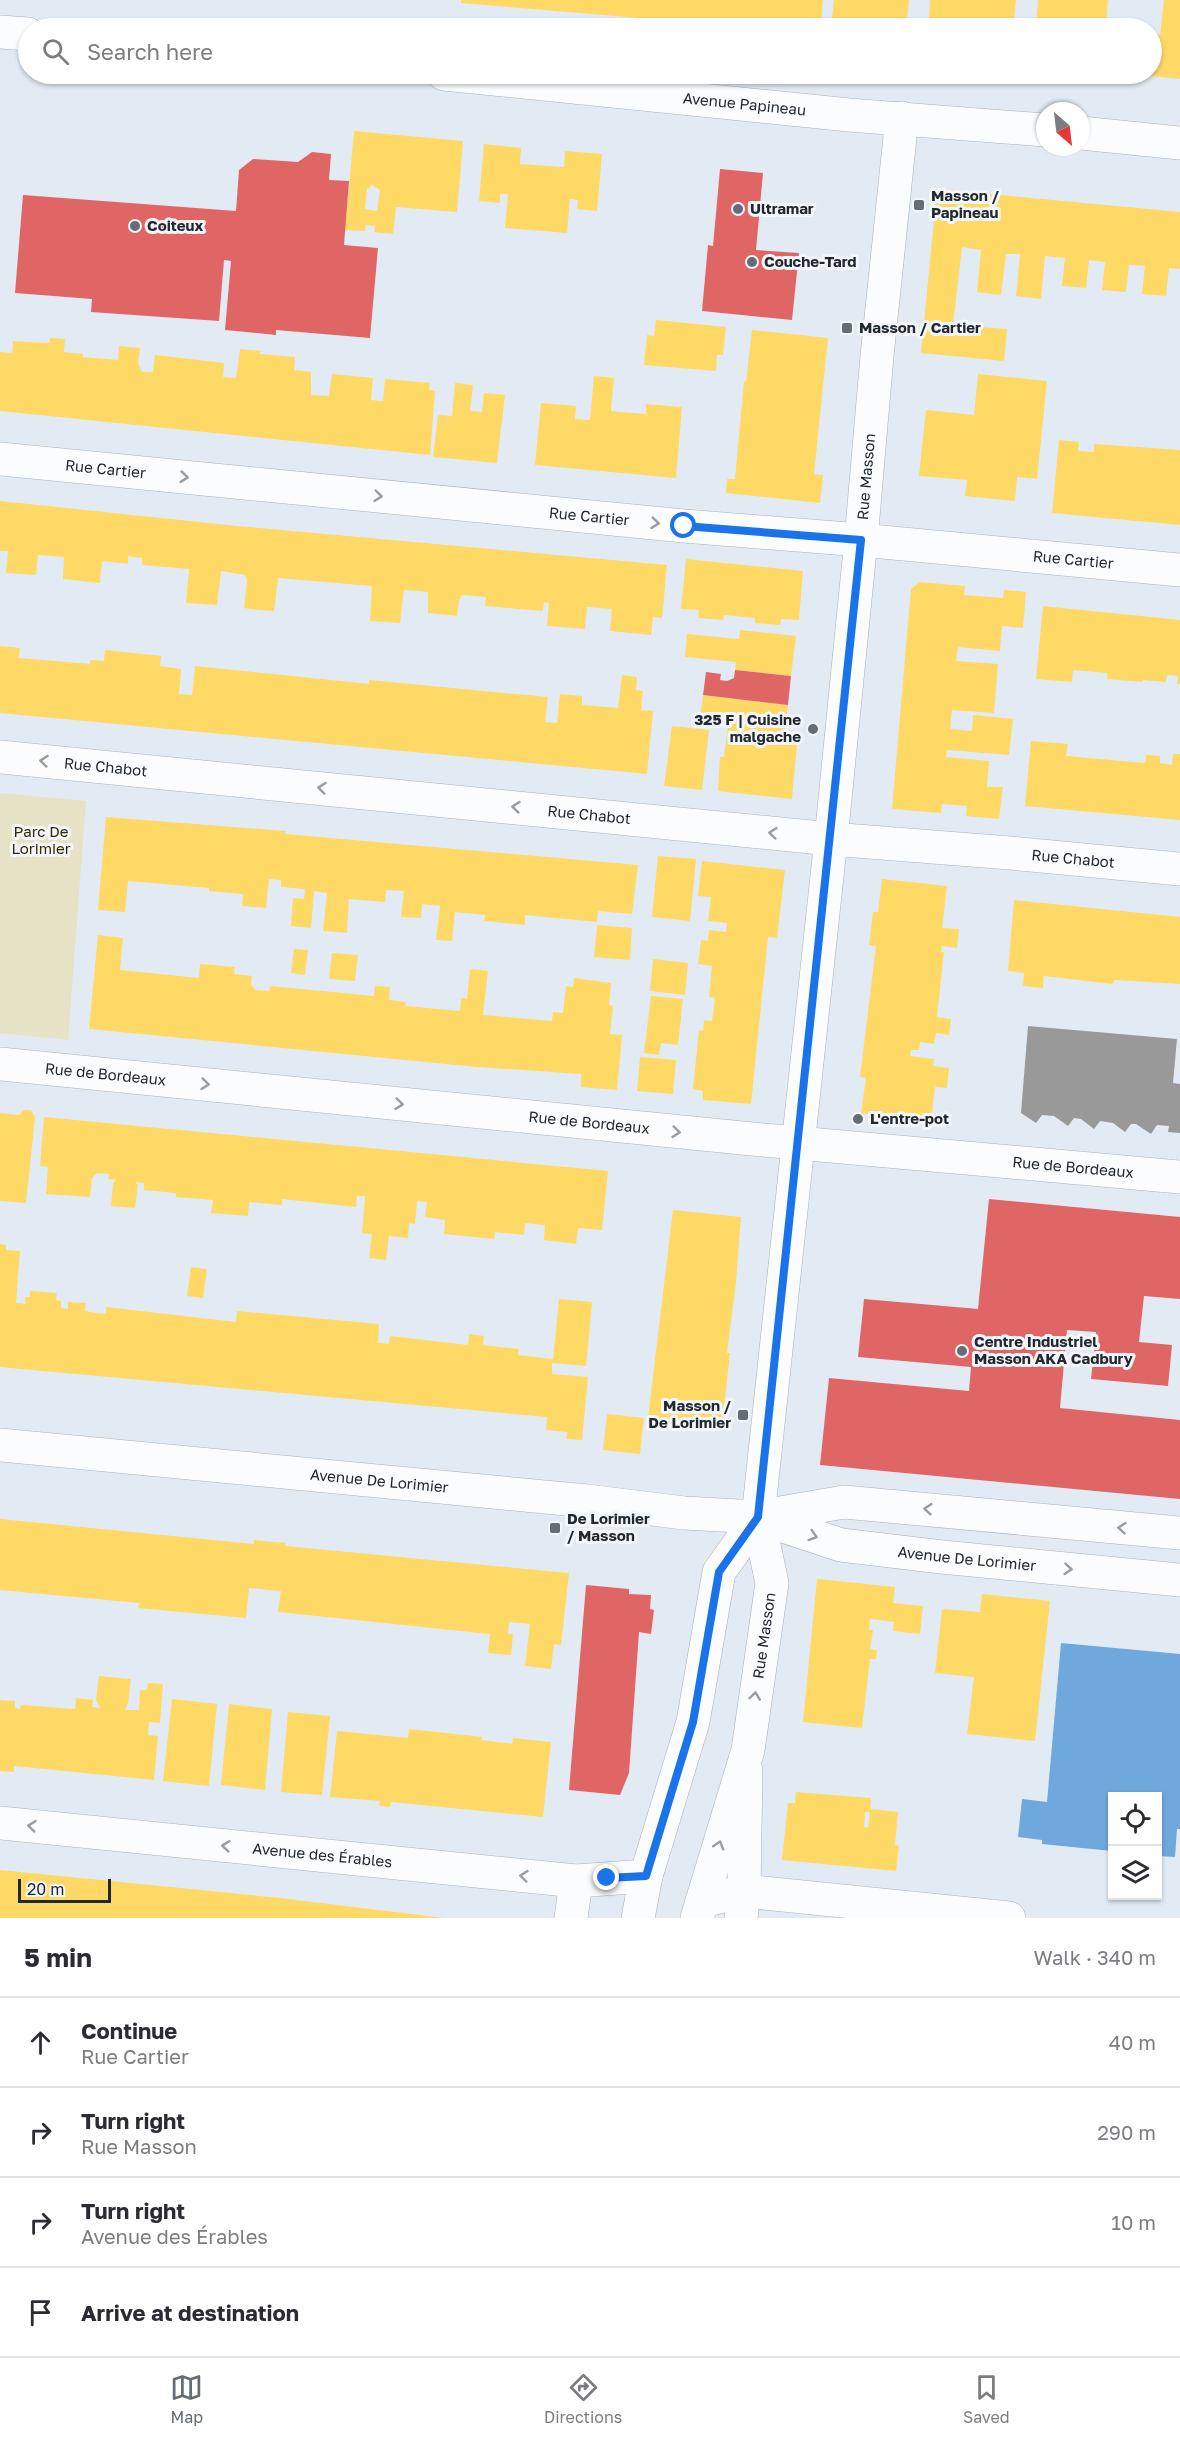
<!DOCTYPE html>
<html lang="en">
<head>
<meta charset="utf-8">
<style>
  body { margin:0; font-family:"Golos Text",sans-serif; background:#f2f2f3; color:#2b2b33 }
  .controls { position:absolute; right:18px; bottom:18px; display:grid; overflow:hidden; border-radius:0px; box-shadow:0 2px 4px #0004 }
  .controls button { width:54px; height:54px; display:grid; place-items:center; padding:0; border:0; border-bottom:2px solid #e1e1e2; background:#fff; color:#2b2b33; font:30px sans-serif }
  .compass { position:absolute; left:1036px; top:102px; width:54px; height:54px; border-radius:50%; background:#fff; box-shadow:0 2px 4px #0004; rotate:152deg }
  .scale { position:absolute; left:18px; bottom:15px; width:93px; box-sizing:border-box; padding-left:6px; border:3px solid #202830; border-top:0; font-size:16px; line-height:21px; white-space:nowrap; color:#202830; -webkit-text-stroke:4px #f2f6fa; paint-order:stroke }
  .stop { position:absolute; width:18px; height:18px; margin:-14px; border:4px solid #1a73e8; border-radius:50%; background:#fff }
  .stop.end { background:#1a73e8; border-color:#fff; box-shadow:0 2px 6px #0008 }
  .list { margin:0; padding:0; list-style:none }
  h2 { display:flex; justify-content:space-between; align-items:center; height:78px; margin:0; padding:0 24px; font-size:26px }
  h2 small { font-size:20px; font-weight:400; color:#7c7c81 }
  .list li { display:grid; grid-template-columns:39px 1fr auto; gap:18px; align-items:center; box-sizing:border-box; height:90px; padding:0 24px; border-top:2px solid #e1e1e2 }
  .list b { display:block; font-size:22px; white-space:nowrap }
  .list p { margin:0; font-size:20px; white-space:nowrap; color:#7c7c81 }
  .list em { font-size:20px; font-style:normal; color:#7c7c81 }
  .icon { flex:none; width:33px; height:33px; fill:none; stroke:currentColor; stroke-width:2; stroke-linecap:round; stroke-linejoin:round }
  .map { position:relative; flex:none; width:1180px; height:1918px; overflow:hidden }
  .search { position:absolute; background:#fff; box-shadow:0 2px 4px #0004; left:18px; right:18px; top:18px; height:66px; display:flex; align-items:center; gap:15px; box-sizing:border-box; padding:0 21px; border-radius:33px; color:#7c7c81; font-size:22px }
  .sheet { height:438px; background:#fff }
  nav { display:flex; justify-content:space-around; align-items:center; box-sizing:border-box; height:84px; border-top:2px solid #e1e1e2; background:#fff; font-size:16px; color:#7c7c81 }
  nav a { display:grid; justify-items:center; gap:3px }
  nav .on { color:#646c75 }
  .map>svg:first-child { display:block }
</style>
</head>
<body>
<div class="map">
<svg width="1180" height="1918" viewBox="0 0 1180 1918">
  <rect width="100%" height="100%" fill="#e2ebf4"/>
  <path fill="#e6e2c5" d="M0,793l86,8 -18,239 -68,-7z"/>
  <g fill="#ffd966" fill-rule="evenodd">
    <path d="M461,0h362l-2,28h-63l-297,-25z"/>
    <path d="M834,0h75l-3,28h-75z"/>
    <path d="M930,0h86l-3,28h-97l1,-10 12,1z"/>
    <path d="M1038,0h70l-2,28h-70z"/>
    <path d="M1164,0h16v79l-38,-4 10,-1v-40l8,1z"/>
    <path d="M354,131l109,10 -6,71 -61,-5 -3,27 -19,-2 1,-6 -9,-1 -1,6 -20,-1zM372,185l8,5 -3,21 -12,-2 2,-20z"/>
    <path d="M484,144l37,4 -1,16 44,3 1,-16 37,3 -5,57 -20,-2 1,-9 -8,-1 -3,34 -62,-5 3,-34h-8v9l-21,-2z"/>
    <path d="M937,189l243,23v57l-11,-1 -3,28 -24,-2 3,-28 -16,-1 -3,27 -24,-2 3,-28 -16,-2 -3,28 -24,-2 3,-28 -20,-2 -4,43 -25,-3 4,-42h-14l-5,41 -24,-3 4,-42 -19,-3 -9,78 54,4 -3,32 -83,-8z"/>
    <path d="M656,320l70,7 -3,28h-6l-1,16 -72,-6 3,-30 7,1z"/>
    <path d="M752,330l76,8 -14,136 9,1 -3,28 -94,-10 1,-14h8l9,-98 2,1z"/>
    <path d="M50,338l15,1 -1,13 19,2v3l35,3 1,-14 21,2 -2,15 4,9h11l2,-17 69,8 -1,14 13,1 4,-29 21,2 -2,3 36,3 -1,13 17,2v23l18,1 3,-22 41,4 -2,22 12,1 2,-22 45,4 -1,7 6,1 -5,64 -430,-44v-59l12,1 1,-12 36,2z"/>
    <path d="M978,374l69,7 -10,98 -20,-2 -2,24 -50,-5 2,-16 -48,-4 7,-66 48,5z"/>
    <path d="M594,376l20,2 -3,33 35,3v-10l36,3 -6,71 -141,-13 6,-62 35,3 -1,13 15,1z"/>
    <path d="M455,383l18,2 -3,26 12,1 2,-19 21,2 -8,68 -64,-6 5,-42 14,1z"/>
    <path d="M1059,440l20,2 -1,9 16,1v-8l86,6v75l-128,-12z"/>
    <path d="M0,501l237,25 430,39 -5,53 -9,-1 -2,18 -41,-4 2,-22 -13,-1 -12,-1 -2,22 -38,-3 2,-23 -5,-1 -1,9 -58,-5 1,-9 -24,-2 -3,5 -2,16 -29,-3v-21l-24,-2 -4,33 -30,-2 2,-35 -94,-8 -4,33 -16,-1 -14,-2 3,-27 -2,-6 -24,-4 -4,34 -31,-2 3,-34 -47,-4v-7l-14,-2v8l-26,-3 -2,22 -37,-4 1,-22 -26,-2 -2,20 -30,-2 2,-22h-8z"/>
    <path d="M686,559l117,12 -4,49 -18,-1 -1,6 -25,-2v-5l-31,-3 -1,5 -25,-2 1,-8 -18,-1z"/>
    <path d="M920,582l45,4 -1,9 39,3 1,-8 22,2 -3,36 -21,-2 -2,25 -42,-4 -2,14 42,3 -4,49 -42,-3 -2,19 22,2 1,-16 40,4 -4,36 -62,-5 -1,7 43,4 -2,26h16l-4,32 -33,-3 1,-10 -25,-2 -1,9 -49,-4 19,-220z"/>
    <path d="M1043,606l137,14v64h-3l1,-8 -11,-1 -1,7 -23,-2v2l-36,-3 1,-6 -35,-3 -1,12 -36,-3z"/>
    <path d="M740,630l56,6 -5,40 -56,-6 1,-8 -51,-5 2,-23 52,5z"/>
    <path d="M0,646l20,2 -1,10 71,6v-4l14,1 1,-11 56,6 -1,10 21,3 -2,25 13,1 3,-29 174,18v-4l179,17 -3,25 12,1 3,-29 22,2v9l36,3 4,-33 15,2 -1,13 7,1 -2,19 12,1 -6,63 -647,-61z"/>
    <path d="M703,695l85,10 -3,28 13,1 -6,65 -74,-8 2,-34h4l5,-39 -12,-4 -1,7 -16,-2z"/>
    <path d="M672,726l37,4 -7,60 -38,-4z"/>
    <path d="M1031,741l37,3 -2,12 79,7 1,-8 14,1v7l12,2 1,-11h7v66l-155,-14z"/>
    <path d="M106,817l180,14 -1,3 353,31 -6,49 -34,-3 -1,11 -72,-7v10l-41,-4 1,-6 -30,-3 -3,29 -16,-1 4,-34 -18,-2 -1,14 -20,-1 3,-26 -18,-1 -1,12 -36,-3 -2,34 -24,-2 4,-38 -13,-2 -3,37 -20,-2 2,-28 11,1 1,-10 -24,-2v-7l-12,-1 -3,29 -24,-2 1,-12 -34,-3v-3l-81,-7 -3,31 -27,-2z"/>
    <path d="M658,856l38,3 -6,62 -38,-4z"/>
    <path d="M702,861l83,9 -8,68 -9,-1 -17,167 -48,-4v-9l-10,-2 6,-59 4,1 1,-11 8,1 3,-23 -6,-1 3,-31 -14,-2 3,-24 7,1 1,-11 17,2 1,-9 -19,-2 3,-24 -13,-1z"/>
    <path d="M882,879l65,7 -5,42 17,1 -2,19 -15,-2 -1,6h3l-7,65 14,2 -2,16 -13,-2 -2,11 -14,-2 -1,8h-8l-1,6 24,3 -1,7 16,2 -2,20 -12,-1 -4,35 -70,-9 5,-35 -6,-1 16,-131 -7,-1 4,-33h5z"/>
    <path d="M1014,900l166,17v67l-65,-4 -3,4 -68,-8 -1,12 -20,-2 1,-13 -16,-2z"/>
    <path d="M597,925l35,3 -2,32 -36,-3z"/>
    <path d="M98,935l25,3 -3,32 79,8 1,-14 35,3 -1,7 18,2 -1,9 5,5 13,1 1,-5 104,10 1,-10 15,1 -1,13 17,2 -1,4 55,5 1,-13 6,1 3,-30 18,2 -5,44 69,6 1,-9 10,1 3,-27 7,1 1,-9 37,5 -2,22 4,1 -3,28 12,1 -5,55 -36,-3v-13l-104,-7 -388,-38z"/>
    <path d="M294,949l14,1 -3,25 -14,-2z"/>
    <path d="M332,953l26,2 -3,26 -26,-2z"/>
    <path d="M653,959l35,4 -3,32 -35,-4z"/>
    <path d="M651,996l32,3 -5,46 -17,-2 -2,12 -15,-2z"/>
    <path d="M640,1057l36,3 -3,34 -36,-3z"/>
    <path d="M24,1110h7l4,7 -9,86 -26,-2v-88l19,2z"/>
    <path d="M44,1117l564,54 -6,59 -24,-2 -2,16 -32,-4 1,-15 -20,-2 -1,12 -29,-3 -1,7 -50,-5 1,-14 -20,-3 2,-15 -10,-1 -2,23 -6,-1 -1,15 -19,-2 -3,24 -17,-2 3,-24 -10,-1 3,-37h-8l-1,11 -74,-8v6l-33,-3 -1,14 -37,-3 2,-13 -37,-3v-4l-32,-3v-7l-9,-1 3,3 -3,23 -24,-2 2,-23 3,-3 -8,-1 1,-5 -12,-1 -5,5 -2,19 -44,-3 2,-27 -8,-1z"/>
    <path d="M673,1210l68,7 -5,65 -9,71h3l-8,73 -74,-8z"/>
    <path d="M0,1244l6,1v5l14,1 -4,52 10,1 -1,-7h5v-6l27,2 -1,7 5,1v7l7,1v-7l18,1 -1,8 11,2 10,1v-7l130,15 1,-11 142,13 -1,19 11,1 1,-8 78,9 1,-11 15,2 -1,9 36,4 -1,6 35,4 6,-60 33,3 -6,64 -34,-3v11l36,3 -6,63 -16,-1 1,-7 -21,-2 1,-13 -547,-50z"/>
    <path d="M191,1267l16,2 -4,29 -16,-2z"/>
    <path d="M607,1414l37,4 -4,36 -37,-4z"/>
    <path d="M0,1519l254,25v-4l32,3 -1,3 284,27 -8,72 -7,-1 -3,25 -26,-3 5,-42 -21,-2 -1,12h5l-2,21 -23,-2 2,-19 -212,-22 3,-21 -32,-3 -3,30 -108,-10 1,-5 -139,-13z"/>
    <path d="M817,1579l78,8 -2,16 30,3 -3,28 -27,-3 1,-9 -24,-3 -1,11h4l-3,19 7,1 -1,9h-6l-8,69 -59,-6z"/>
    <path d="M982,1594l68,7 -15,140 -68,-7 7,-57 -39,-4 7,-64 38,3z"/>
    <path d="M99,1676l32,3 -3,24 -3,7h14l1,-20h7l1,-7 15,1 -3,39 -11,-1 -1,13 10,1 -4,44 -140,-14v6l-14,-1v-71l15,1v7l5,1 1,-4 54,4 1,-11 17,2 -1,7 8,1 -4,-9z"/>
    <path d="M172,1699l45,5 -8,82 -46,-5z"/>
    <path d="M229,1704l43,5 -7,81 -44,-5z"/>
    <path d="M288,1712l42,4 -8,79 -41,-3z"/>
    <path d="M409,1729l73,8 -1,3 31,4 1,-6 38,4 -8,75 -152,-15 -1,5 -11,-1 1,-5 -50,-4 7,-66 71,7z"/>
    <path d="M796,1792l75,6 -1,11 28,3 -3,33 4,1 -3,25 -114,-11 6,-57h7zM865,1812h5l-2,16 -4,-1z"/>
    <path d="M0,1870l280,28 164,20h-444z"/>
  </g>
  <g fill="#e06666">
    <path d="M312,152l19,2 -2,26 20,1 -5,64 34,3 -8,90 -94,-8v5l-51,-5 6,-69 -7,-1 -5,61 -128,-9 1,-13 -77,-6 8,-98 213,16 3,-41 14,-11 45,3z"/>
    <path d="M720,169l43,4 -7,77 43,3 -7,67 -90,-9 6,-66 5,1z"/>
    <path d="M735,670l56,6 -3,29 -85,-10 3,-23 15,2 -1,6 7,1 7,-3z"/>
    <path d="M989,1199l191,18v82l-36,-3 -5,46 33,3 -4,41 -77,-7 5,-47 -29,-2 -7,78 120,12v79l-360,-34 9,-87 140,13 2,-24 -113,-10 6,-58 114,10z"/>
    <path d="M586,1585l43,4v5l22,1 -1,14 4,1 -3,24 -12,-2 -10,141 -9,22 -51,-5z"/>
  </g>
  <path fill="#6fa8dc" d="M1061,1643l119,11v175h-3l-2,28 -17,-1v-60h-46v55l-70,-7v-4l-24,-3 4,-38 25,3z"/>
  <path fill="#999" d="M1028,1026l149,13 -4,44 7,1v49l-12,-1 1,-6 -12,-1 -6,9 -15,-10h-5l-6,8 -12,-9 -13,-2 -6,8 -13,-10 -7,-1 -6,8 -14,-10 -12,-1 -6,8 -15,-10z"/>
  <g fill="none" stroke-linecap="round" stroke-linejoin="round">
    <defs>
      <g id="street">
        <path id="s1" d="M0,459l684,67 177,14 319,30"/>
        <path id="s2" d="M0,757l831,82 179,14 170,16"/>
        <path id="s3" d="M0,1064l752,75 428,38"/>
        <path id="s4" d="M758,1517l73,-678 30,-299 16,-184 25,-238"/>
        <path id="s5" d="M0,1823l576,58 70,-5"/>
        <path d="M702,1901l42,-10 265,27"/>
        <path d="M571,1918l5,-37"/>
        <path d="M741,1918l3,-27 2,-121"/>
      </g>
      <g id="secondary">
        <path d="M0,32l28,2"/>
        <path id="s6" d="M444,74l405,41 196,15"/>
        <path d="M1081,133l99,10"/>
        <path id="s7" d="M0,1445l587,56 97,12 74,4 86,-15 336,31"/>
        <path id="s8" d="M759,1518l82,27 101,12 238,23"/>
        <path d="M638,1918l8,-42 47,-154 26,-150 39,-55"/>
        <path id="s9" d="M697,1918l51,-168 24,-167 -14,-66"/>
      </g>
    </defs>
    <use href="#street" stroke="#a9b1b9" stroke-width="34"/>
    <use href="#secondary" stroke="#a9b1b9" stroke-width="34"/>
    <use href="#street" stroke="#fbfcfd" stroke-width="33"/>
    <use href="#secondary" stroke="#fbfcfd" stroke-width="33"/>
  </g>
  <defs><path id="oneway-chevron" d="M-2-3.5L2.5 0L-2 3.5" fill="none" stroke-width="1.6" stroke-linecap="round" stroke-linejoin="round" transform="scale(1.5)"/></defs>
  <g stroke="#989da1">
    <use href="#oneway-chevron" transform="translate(184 477) rotate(6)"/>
    <use href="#oneway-chevron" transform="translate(378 496) rotate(6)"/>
    <use href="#oneway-chevron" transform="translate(655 523) rotate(6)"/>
    <use href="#oneway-chevron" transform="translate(44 761) rotate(-174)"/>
    <use href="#oneway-chevron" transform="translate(322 788) rotate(-174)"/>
    <use href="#oneway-chevron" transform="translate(516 807) rotate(-174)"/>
    <use href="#oneway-chevron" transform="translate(773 833) rotate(-174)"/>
    <use href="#oneway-chevron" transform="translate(205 1084) rotate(6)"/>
    <use href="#oneway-chevron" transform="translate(399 1104) rotate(6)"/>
    <use href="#oneway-chevron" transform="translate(676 1132) rotate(6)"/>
    <use href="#oneway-chevron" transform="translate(928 1509) rotate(-175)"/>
    <use href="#oneway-chevron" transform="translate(1122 1528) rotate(-175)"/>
    <use href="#oneway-chevron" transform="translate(813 1536) rotate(18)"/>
    <use href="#oneway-chevron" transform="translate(1068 1569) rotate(5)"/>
    <use href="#oneway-chevron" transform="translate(755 1696) rotate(-82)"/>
    <use href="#oneway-chevron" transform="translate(32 1826) rotate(-174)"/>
    <use href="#oneway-chevron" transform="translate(719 1845) rotate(-73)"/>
    <use href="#oneway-chevron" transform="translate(226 1846) rotate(-174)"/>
    <use href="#oneway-chevron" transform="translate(524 1876) rotate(-174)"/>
  </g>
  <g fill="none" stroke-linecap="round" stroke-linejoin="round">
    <path stroke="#1a73e8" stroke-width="8" d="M607,1878l39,-2 47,-154 26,-150 39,-55 103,-977 -177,-14"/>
  </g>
  <g fill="#646c75" stroke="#f2f6fa" stroke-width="2">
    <rect x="913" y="199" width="12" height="12" rx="3"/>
    <circle cx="738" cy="209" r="6"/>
    <circle cx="135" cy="226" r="6"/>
    <circle cx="752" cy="262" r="6"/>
    <rect x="841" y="322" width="12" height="12" rx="3"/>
    <circle cx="813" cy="729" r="6"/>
    <circle cx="858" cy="1119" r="6"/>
    <circle cx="962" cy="1351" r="6"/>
    <rect x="737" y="1409" width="12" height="12" rx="3"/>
    <rect x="549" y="1522" width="12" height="12" rx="3"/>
  </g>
  <g text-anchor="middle" stroke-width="6" stroke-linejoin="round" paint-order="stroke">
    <g font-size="15" fill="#202830" stroke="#f2f6fa">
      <text dy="5" stroke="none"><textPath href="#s6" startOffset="302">Avenue Papineau</textPath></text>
      <text dy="5" stroke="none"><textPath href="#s1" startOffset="106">Rue Cartier</textPath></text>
      <text dy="5" stroke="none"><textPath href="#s4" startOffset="1046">Rue Masson</textPath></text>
      <text dy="5" stroke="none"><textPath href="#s1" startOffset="592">Rue Cartier</textPath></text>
      <text dy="5" stroke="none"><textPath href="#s1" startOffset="1078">Rue Cartier</textPath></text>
      <text dy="5" stroke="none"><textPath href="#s2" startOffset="106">Rue Chabot</textPath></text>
      <text dy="5" stroke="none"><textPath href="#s2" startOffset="592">Rue Chabot</textPath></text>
      <text dy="5" stroke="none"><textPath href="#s2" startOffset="1078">Rue Chabot</textPath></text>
      <text dy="5" stroke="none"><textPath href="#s3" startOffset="106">Rue de Bordeaux</textPath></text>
      <text dy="5" stroke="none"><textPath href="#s3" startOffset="592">Rue de Bordeaux</textPath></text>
      <text dy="5" stroke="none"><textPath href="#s3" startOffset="1078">Rue de Bordeaux</textPath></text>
      <text dy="5" stroke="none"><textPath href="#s7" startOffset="381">Avenue De Lorimier</textPath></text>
      <text dy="5" stroke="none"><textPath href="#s8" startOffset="213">Avenue De Lorimier</textPath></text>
      <text dy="5" stroke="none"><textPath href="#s9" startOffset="291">Rue Masson</textPath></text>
      <text dy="5" stroke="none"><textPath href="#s5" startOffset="324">Avenue des Érables</textPath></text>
    </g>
    <g font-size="15" font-weight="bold" fill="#202830" stroke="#f2f6fa" text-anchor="start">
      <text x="931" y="201">Masson /<tspan x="931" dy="17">Papineau</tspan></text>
      <text x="750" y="214">Ultramar</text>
      <text x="147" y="231">Coiteux</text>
      <text x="764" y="267">Couche-Tard</text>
      <text x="859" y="333">Masson / Cartier</text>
      <text x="801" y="725" text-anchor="end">325 F | Cuisine<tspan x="801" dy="17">malgache</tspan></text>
      <text x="870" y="1124">L'entre-pot</text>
      <text x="974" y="1347">Centre Industriel<tspan x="974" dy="17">Masson AKA Cadbury</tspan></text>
      <text x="731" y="1411" text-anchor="end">Masson /<tspan x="731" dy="17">De Lorimier</tspan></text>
      <text x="567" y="1524">De Lorimier<tspan x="567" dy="17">/ Masson</tspan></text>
    </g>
    <g font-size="15" fill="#332900" stroke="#f2f6fa">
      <text x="41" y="837">Parc De<tspan x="41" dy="17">Lorimier</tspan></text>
    </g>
  </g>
</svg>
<div class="controls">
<button><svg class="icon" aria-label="locate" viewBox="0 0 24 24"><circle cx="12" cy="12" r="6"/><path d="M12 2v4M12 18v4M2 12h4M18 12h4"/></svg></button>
<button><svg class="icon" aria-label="layers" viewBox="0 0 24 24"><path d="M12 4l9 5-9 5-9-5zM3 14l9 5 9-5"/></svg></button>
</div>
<svg class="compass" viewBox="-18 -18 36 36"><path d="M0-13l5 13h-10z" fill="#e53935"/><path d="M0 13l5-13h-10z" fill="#7c7c81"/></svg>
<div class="scale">20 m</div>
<div class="stop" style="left:684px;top:526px"></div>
<div class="stop end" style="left:607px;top:1878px"></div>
<div class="search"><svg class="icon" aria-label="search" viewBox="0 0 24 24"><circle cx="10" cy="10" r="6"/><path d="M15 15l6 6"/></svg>Search here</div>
</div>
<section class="sheet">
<h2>5 min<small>Walk · 340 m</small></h2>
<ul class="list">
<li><svg class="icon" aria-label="ahead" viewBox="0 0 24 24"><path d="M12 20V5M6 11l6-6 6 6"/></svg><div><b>Continue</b><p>Rue Cartier</p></div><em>40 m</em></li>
<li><svg class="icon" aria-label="right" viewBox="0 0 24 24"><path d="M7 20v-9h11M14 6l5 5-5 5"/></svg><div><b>Turn right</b><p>Rue Masson</p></div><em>290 m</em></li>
<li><svg class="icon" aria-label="right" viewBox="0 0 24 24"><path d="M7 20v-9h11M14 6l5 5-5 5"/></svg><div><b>Turn right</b><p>Avenue des Érables</p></div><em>10 m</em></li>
<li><svg class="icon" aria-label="arrive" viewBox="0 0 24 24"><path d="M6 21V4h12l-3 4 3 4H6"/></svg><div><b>Arrive at destination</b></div></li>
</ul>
</section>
<nav>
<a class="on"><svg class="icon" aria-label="map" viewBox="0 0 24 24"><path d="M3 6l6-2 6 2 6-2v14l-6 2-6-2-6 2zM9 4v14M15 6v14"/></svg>Map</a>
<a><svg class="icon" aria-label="directions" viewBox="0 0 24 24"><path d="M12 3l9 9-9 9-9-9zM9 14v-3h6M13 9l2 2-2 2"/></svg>Directions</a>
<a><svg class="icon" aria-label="saved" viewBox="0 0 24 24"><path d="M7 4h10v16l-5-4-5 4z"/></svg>Saved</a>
</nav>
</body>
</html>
